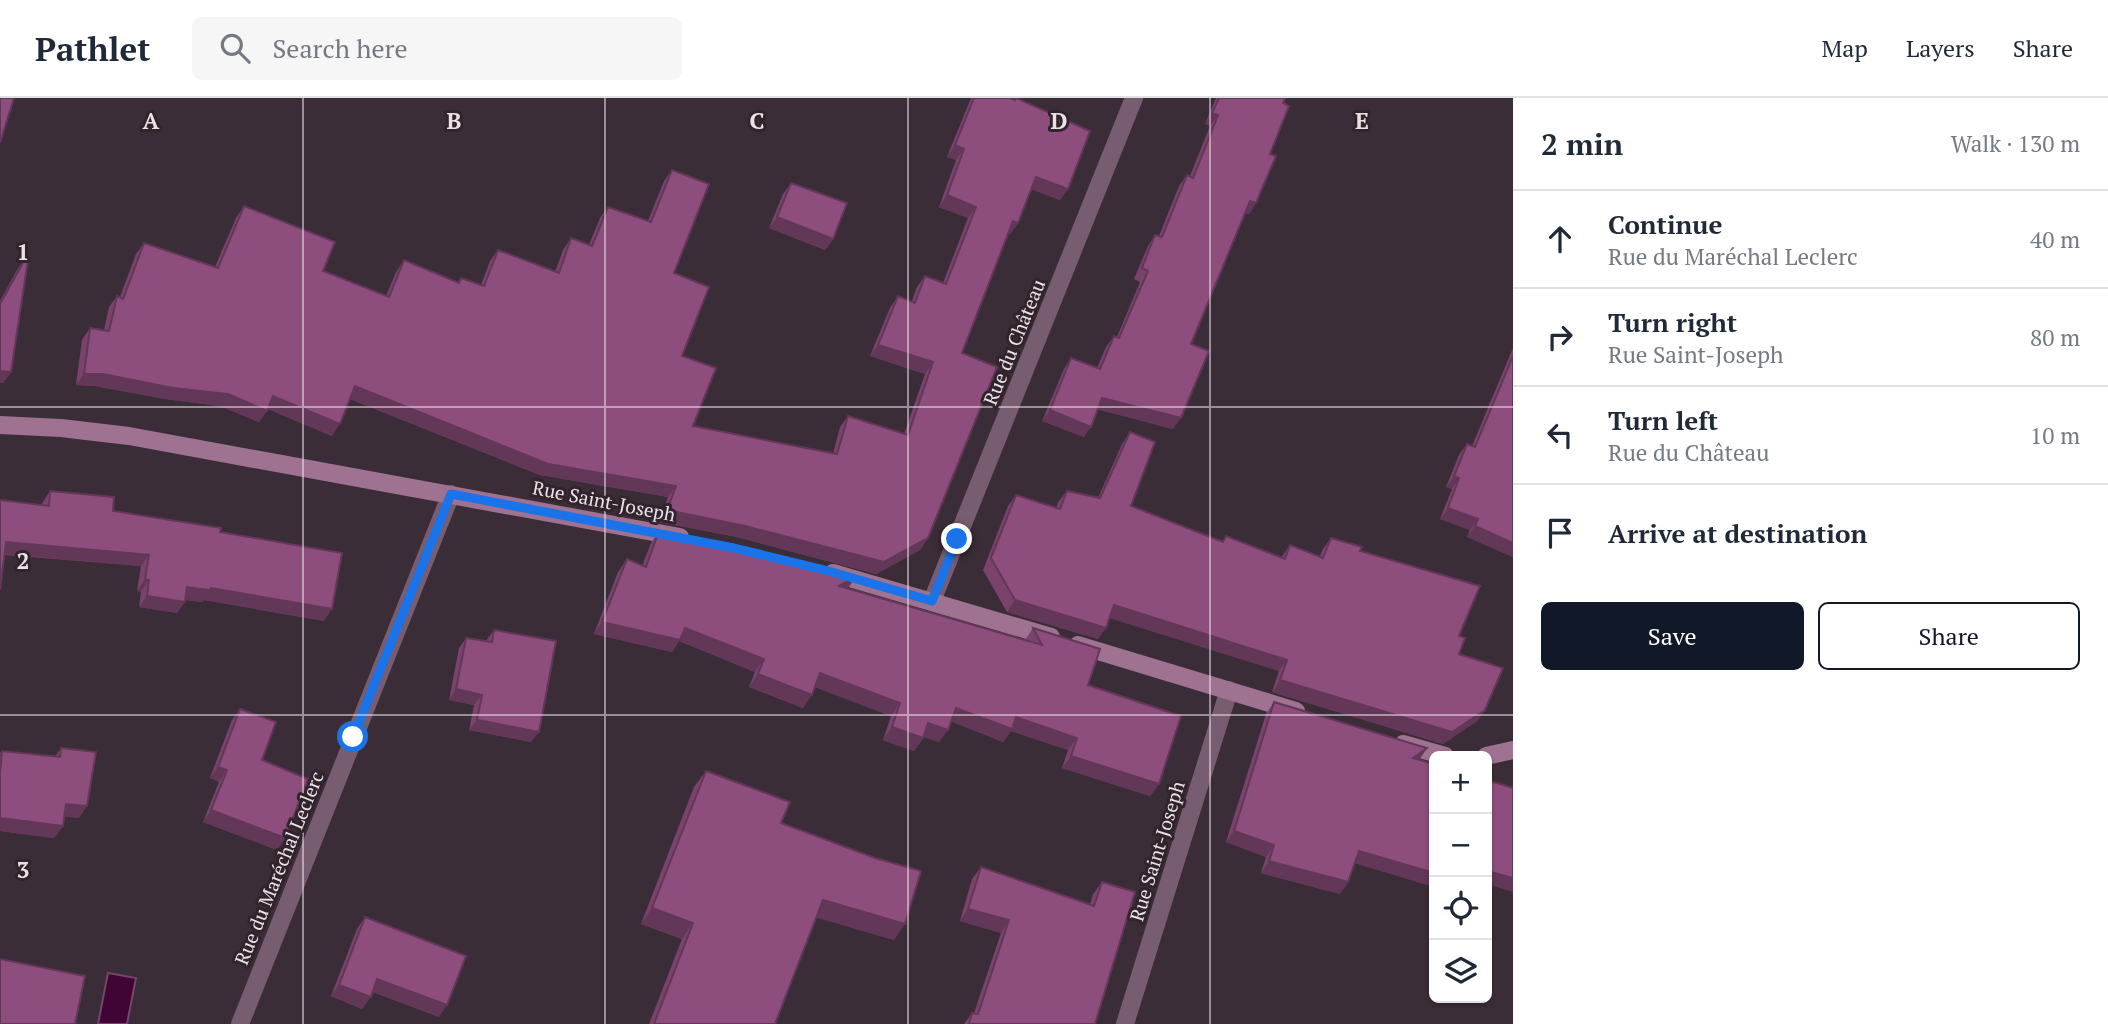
<!DOCTYPE html>
<html lang="en">
<head>
<meta charset="utf-8">
<style>
  body { margin:0; font-family:"PT Serif",serif; background:#f6f6f7; color:#1f2937 }
  .controls { position:absolute; right:21px; bottom:21px; display:grid; overflow:hidden; border-radius:10px; box-shadow:0 2px 5px #0004 }
  .controls button { width:63px; height:63px; display:grid; place-items:center; padding:0; border:0; border-bottom:2px solid #e0e1e3; background:#fff; color:#1f2937; font:35px sans-serif }
  .stop { position:absolute; width:21px; height:21px; margin:-16px; border:5px solid #1a73e8; border-radius:50%; background:#fff }
  .stop.end { background:#1a73e8; border-color:#fff; box-shadow:0 2px 7px #0008 }
  .list { margin:0; padding:0; list-style:none }
  h2 { display:flex; justify-content:space-between; align-items:center; height:91px; margin:0; padding:0 28px; font-size:30px }
  h2 small { font-size:23px; font-weight:400; color:#747a83 }
  .list li { display:grid; grid-template-columns:46px 1fr auto; gap:21px; align-items:center; box-sizing:border-box; height:98px; padding:0 28px; border-top:2px solid #e0e1e3 }
  .list b { display:block; font-size:26px; white-space:nowrap }
  .list p { margin:0; font-size:23px; white-space:nowrap; color:#747a83 }
  .list em { font-size:23px; font-style:normal; color:#747a83 }
  .actions { display:flex; gap:14px; padding:21px 28px }
  .actions a { flex:1; padding:16px 0; border:2px solid #111827; border-radius:10px; text-align:center; font-size:24px; color:#111827 }
  .actions .main { background:#111827; color:#fff }
  .icon { flex:none; width:38px; height:38px; fill:none; stroke:currentColor; stroke-width:2; stroke-linecap:round; stroke-linejoin:round }
  .map { position:relative; flex:none; width:1513px; height:926px; overflow:hidden }
  header { display:flex; align-items:center; gap:42px; box-sizing:border-box; height:98px; padding:0 35px; background:#fff; border-bottom:2px solid #e0e1e3 }
  header strong { font-size:33px }
  nav { display:flex; gap:38px; margin-inline-start:auto; font-size:24px }
  .search { width:490px; height:63px; background:#f6f6f7; display:flex; align-items:center; gap:18px; box-sizing:border-box; padding:0 24px; border-radius:10px; color:#747a83; font-size:26px }
  main { display:flex }
  aside { flex:1; background:#fff }
  .map>svg:first-child { display:block }
</style>
</head>
<body>
<header>
<strong>Pathlet</strong>
<div class="search"><svg class="icon" aria-label="search" viewBox="0 0 24 24"><circle cx="10" cy="10" r="6"/><path d="M15 15l6 6"/></svg>Search here</div>
<nav><a>Map</a><a>Layers</a><a>Share</a></nav>
</header>
<main>
<div class="map">
<svg width="1513" height="926" viewBox="0 0 1513 926">
  <rect width="100%" height="100%" fill="#3b2d37"/>
  <path fill="#400435" stroke="#73476b" stroke-width="2" d="M108,875l28,5 -9,46h-29z"/>
  <g fill="none" stroke-linecap="round" stroke-linejoin="round">
    <g stroke="#785c70" stroke-width="18">
      <path d="M932,503l202,-503"/>
      <path d="M240,926l211,-530"/>
      <path d="M1125,926l104,-334"/>
    </g>
    <g stroke="#9f7292" stroke-width="18">
      <path d="M0,327l61,3 68,8 551,101"/>
      <path d="M833,475l218,64"/>
      <path d="M1078,547l218,66"/>
      <path d="M1403,646l42,12"/>
      <path d="M1486,658l27,-6"/>
    </g>
  </g>
  <g fill="#79436c">
    <path d="M971,0h38l5,2 1,-2 53,91 -8,11 -29,-11 -13,34 -8,11 -2,-1 -46,120 -34,185 -8,12 -44,24 -139,-37 -78,-15 9,-25 -128,-22 -190,-76 -18,37 -64,-27 -9,13 -39,-16 -55,-7 -70,-13 -19,-1 6,-45 8,-12 14,2 5,-23 8,-11 3,1 16,-43 8,-11 71,24 21,-49 8,-12 79,65 63,25 10,-24 8,-12 54,22 3,-4 20,7 9,-24 8,-11 57,22 8,-22 8,-12 18,7 11,-27 8,-11 40,14 16,-40 8,-11 2,103 8,83 11,70 140,28 7,-27 8,-11 56,18 21,-60 -55,-18 20,-48 8,-12 14,5 5,-14 8,-11 18,7 25,-65 -29,-11 17,-47 -9,-3z"/>
    <path d="M1216,0h69l-29,105 -7,11 -4,-1 -54,131 -18,85 -75,-20 -14,28 -42,-16 22,-52 7,-11 26,10 9,-21 8,-11 3,1 23,-55 -6,-3 14,-33 7,-11 4,1 20,-50 8,-11 3,1 20,-50 -5,-2z"/>
    <path d="M791,85l42,56 -8,11 -56,-22 14,-34z"/>
    <path d="M25,161l-14,113 -8,11h-3v-82l17,-31z"/>
    <path d="M1513,250v209l-46,-20 3,-7 -30,-11 12,-30 -6,-2 13,-32 8,-11 5,2z"/>
    <path d="M1130,334l1,74 91,36 4,-6 55,22 9,-13 30,11 3,-7 8,-11 29,13 99,85v18l26,56 -8,11 -34,23 -171,-52 7,-21 -169,-53 -12,21 -91,-27 -24,-42 25,-64 8,-11 40,13 2,-6 9,-11 31,7 24,-54z"/>
    <path d="M50,393l63,20 107,21 104,89 -120,-21 -2,2 -17,-2 -8,13 -38,-6 2,-15 -4,-1 4,-25 -136,-11 -5,36v-91l41,5z"/>
    <path d="M659,433l197,46 -8,11 177,52 8,-12 55,57 71,99 -9,12 -88,-28 6,-18 -57,-19 -8,11 -52,-21 -12,21 -15,-5 -10,14 -31,-11 8,-24 -76,-29 -12,21 -54,-21 6,-15 -76,-31 -7,11 -78,-18 24,-62 9,-13 15,7 9,-23z"/>
    <path d="M494,532l37,112 -62,-12 5,-25 -25,-5 10,-52 7,-10 20,3z"/>
    <path d="M1274,604l153,46 -8,11 12,127 -76,-23 -7,19 -8,12 -79,-21 5,-16 -40,-15 40,-128z"/>
    <path d="M240,611l22,51 23,78 -8,12 -74,-28 16,-40 -9,-4 22,-58z"/>
    <path d="M61,650l18,70 -15,-2 -1,10 -9,12 -54,-7v-78l2,-2 53,6z"/>
    <path d="M706,673l75,52 113,117 -78,-23 -41,107h-126l33,-85 -41,-15 53,-137z"/>
    <path d="M981,769l109,37 3,-10 9,-12 -7,142h-131l8,-11h2l27,-80 -41,-12 12,-42z"/>
    <path d="M365,819l74,100 -66,-25 -11,17 -31,-13 26,-67z"/>
  </g>
  <g fill="#633758">
    <path d="M1212,15l6,2 -8,11 -5,-2z"/>
    <path d="M955,47l9,4 -8,11 -9,-3z"/>
    <path d="M1036,79l32,12 -8,11 -32,-12z"/>
    <path d="M947,97l29,12 -8,11 -29,-11z"/>
    <path d="M1250,103l6,2 -7,11 -6,-2z"/>
    <path d="M777,119l56,22 -8,11 -56,-22z"/>
    <path d="M1013,123l5,2 -8,11 -5,-2z"/>
    <path d="M878,247l55,17 -8,12 -55,-18z"/>
    <path d="M0,273l11,1 -8,11h-3z"/>
    <path d="M84,276h19l125,20 39,17 -8,11 -39,-16 -55,-7 -70,-13 -19,-1z"/>
    <path d="M355,288l321,100 -8,11 -128,-22 -193,-77z"/>
    <path d="M273,298l67,28 -8,12 -67,-28z"/>
    <path d="M1102,300l79,20 -8,11 -78,-20z"/>
    <path d="M1050,312l41,17 -7,10 -42,-16z"/>
    <path d="M1454,378l5,2 -7,11 -6,-2z"/>
    <path d="M1448,410l30,11 -8,11 -30,-11z"/>
    <path d="M667,412l78,16 183,12 -8,12 -44,24 -139,-37 -78,-15z"/>
    <path d="M1475,428l38,17v14l-46,-20z"/>
    <path d="M6,444l143,13 -8,11 -141,-12z"/>
    <path d="M856,479l-9,12 -8,-3z"/>
    <path d="M145,481l4,1 -8,12 -4,-1z"/>
    <path d="M187,489l24,1 121,21 -8,12 -120,-21 -2,2 -23,-3z"/>
    <path d="M147,498l38,6 -8,11 -38,-6z"/>
    <path d="M1015,502l91,28 -8,11 -91,-27z"/>
    <path d="M1114,507l173,55 -8,11 -173,-54z"/>
    <path d="M602,524l83,6 79,31 -9,13 -76,-31 -7,11 -78,-18z"/>
    <path d="M820,575l80,30 -9,13 -79,-30z"/>
    <path d="M758,576l54,21 -9,13 -54,-21z"/>
    <path d="M1280,582l205,30 -8,11 -34,23 -171,-52z"/>
    <path d="M456,591l26,6 -8,10 -25,-5z"/>
    <path d="M956,610l60,9 61,21 -9,12 -57,-19 -8,11 -56,-22z"/>
    <path d="M477,622l62,12 -8,10 -62,-12z"/>
    <path d="M928,625l20,7 -9,12 -19,-6z"/>
    <path d="M892,629l31,11 -9,13 -31,-11z"/>
    <path d="M1427,650l-8,12 -6,-2z"/>
    <path d="M1071,658l88,28 -9,12 -88,-28z"/>
    <path d="M218,669l9,3 -8,12 -9,-4z"/>
    <path d="M66,706l21,2 -8,12 -22,-2z"/>
    <path d="M211,712l74,28 -8,12 -74,-28z"/>
    <path d="M0,720l63,8 -9,12 -54,-7z"/>
    <path d="M1234,733l40,14 -8,12 -40,-15z"/>
    <path d="M1359,753l75,22v7l-3,6 -80,-24z"/>
    <path d="M1269,763l79,21 -8,12 -79,-21z"/>
    <path d="M1487,773l26,7v14l-26,-8z"/>
    <path d="M823,802l82,24 -11,16 -83,-24z"/>
    <path d="M652,810l41,15 -11,16 -41,-15z"/>
    <path d="M968,811l41,11 -8,13 -41,-12z"/>
    <path d="M377,881l70,26 -8,12 -70,-27z"/>
    <path d="M339,887l32,12 -9,12 -31,-13z"/>
  </g>
  <g fill="#8d4e7d" stroke="#633758" stroke-width="2">
    <path d="M0,0h14l-14,45z"/>
    <path d="M974,0h35l6,2 1,-2 74,33 -22,58 -32,-12 -18,46 -5,-2 -51,132 35,14 -69,171 -44,24 -139,-36 -78,-16 9,-24 -128,-22 -193,-78 -15,38 -67,-28 -6,15 -39,-17 -55,-6 -70,-14h-19l6,-46 19,3 8,-35 6,3 21,-56 74,25 26,-62 91,36 -12,29 66,26 15,-37 55,23 2,-5 23,8 14,-36 61,23 12,-35 21,8 16,-39 43,15 21,-52 37,14 -35,89 35,14 -27,69 34,12 -23,58 144,28 11,-38 60,19 25,-73 -55,-17 20,-49 17,7 10,-27 21,8 30,-77 -29,-12 17,-46 -9,-4z"/>
    <path d="M1219,0h66l-2,5 6,3 -19,48 6,2 -20,47 -6,-2 -59,143 18,7 -28,67 -79,-20 -11,29 -41,-17 21,-52 29,11 14,-33 5,2 29,-67 -6,-3 13,-33 7,2 25,-62 6,3 25,-63 -6,-2z"/>
    <path d="M791,85l56,20 -14,36 -56,-22z"/>
    <path d="M25,161l3,1 -17,112 -11,-1v-67z"/>
    <path d="M1513,258v187l-38,-17 3,-7 -30,-11 11,-30 -5,-2 13,-32 8,3z"/>
    <path d="M1130,334l25,10 -24,64 92,36 3,-6 59,23 5,-14 33,13 8,-20 31,9 -2,4 120,35 -21,50 6,2 -6,16 44,14 -18,42 -33,22 -172,-52 7,-20 -173,-55 -8,23 -91,-28 -24,-42 25,-63 44,14 7,-18 33,7z"/>
    <path d="M50,393l64,6 -1,14 108,17 -1,4 122,21 -10,56 -121,-21 -1,2 -23,-3 -2,15 -38,-6 2,-16 -4,-1 4,-24 -143,-13 -6,48v-90l49,6z"/>
    <path d="M659,433l81,16 116,30 -17,9 203,59 -9,-17 67,21 -12,36 93,31 -22,68 -88,-28 6,-18 -61,-21 -4,12 -56,-21 -8,22 -20,-7 -5,15 -31,-11 8,-24 -80,-30 -8,22 -54,-21 6,-15 -79,-31 -5,12 -78,-18 25,-63 19,8z"/>
    <path d="M494,532l62,11 -17,91 -62,-12 5,-25 -26,-6 10,-51 26,4z"/>
    <path d="M1274,604l153,46 -14,10 21,6v109l-75,-22 -11,31 -79,-21 5,-16 -40,-14z"/>
    <path d="M240,611l36,13 -14,38 46,19 -23,59 -74,-28 16,-40 -9,-3z"/>
    <path d="M61,650l35,4 -9,54 -21,-2 -3,22 -63,-8v-45l2,-22 58,6z"/>
    <path d="M706,673l84,31 -9,21 94,35 46,13 -16,53 -82,-24 -48,124h-121l39,-101 -41,-15z"/>
    <path d="M1487,682l26,8v90l-26,-7z"/>
    <path d="M981,769l113,39 8,-24 33,10 -40,132h-126l3,-11 6,1 31,-94 -41,-11z"/>
    <path d="M365,819l101,39 -19,49 -70,-26 -6,18 -32,-12z"/>
    <path d="M0,861l85,17 -10,48h-75z"/>
  </g>
  <g fill="none" stroke-linecap="round" stroke-linejoin="round">
    <path stroke="#1a73e8" stroke-width="9" d="M353,639l98,-243 283,54 91,22 107,31 25,-62"/>
  </g>
  <path fill="none" stroke="#ebe2e8" stroke-width="2" stroke-opacity="0.55" d="M303,0v926M605,0v926M908,0v926M1210,0v926M0,309h1513M0,617h1513"/>
  <g text-anchor="middle" stroke-width="6" stroke-linejoin="round" paint-order="stroke">
    <g font-size="19" fill="#ebe2e8" stroke="#31242d">
      <text transform="translate(1014 244) rotate(-68)" y="7">Rue du Château</text>
      <text transform="translate(604 403) rotate(11)" y="7">Rue Saint-Joseph</text>
      <text transform="translate(1157 753) rotate(-73)" y="7">Rue Saint-Joseph</text>
      <text transform="translate(279 770) rotate(-68)" y="7">Rue du Maréchal Leclerc</text>
    </g>
  </g>
  <g font-size="23" text-anchor="middle" font-weight="bold" fill="#ebe2e8" stroke="#31242d" stroke-width="6" stroke-linejoin="round" paint-order="stroke">
    <text x="151" y="31">A</text>
    <text x="454" y="31">B</text>
    <text x="757" y="31">C</text>
    <text x="1059" y="31">D</text>
    <text x="1362" y="31">E</text>
    <text x="23" y="162">1</text>
    <text x="23" y="471">2</text>
    <text x="23" y="780">3</text>
  </g>
</svg>
<div class="controls">
<button>+</button>
<button>−</button>
<button><svg class="icon" aria-label="locate" viewBox="0 0 24 24"><circle cx="12" cy="12" r="6"/><path d="M12 2v4M12 18v4M2 12h4M18 12h4"/></svg></button>
<button><svg class="icon" aria-label="layers" viewBox="0 0 24 24"><path d="M12 4l9 5-9 5-9-5zM3 14l9 5 9-5"/></svg></button>
</div>
<div class="stop" style="left:353px;top:639px"></div>
<div class="stop end" style="left:957px;top:441px"></div>
</div>
<aside>
<h2>2 min<small>Walk · 130 m</small></h2>
<ul class="list">
<li><svg class="icon" aria-label="ahead" viewBox="0 0 24 24"><path d="M12 20V5M6 11l6-6 6 6"/></svg><div><b>Continue</b><p>Rue du Maréchal Leclerc</p></div><em>40 m</em></li>
<li><svg class="icon" aria-label="right" viewBox="0 0 24 24"><path d="M7 20v-9h11M14 6l5 5-5 5"/></svg><div><b>Turn right</b><p>Rue Saint-Joseph</p></div><em>80 m</em></li>
<li><svg class="icon" aria-label="left" viewBox="0 0 24 24"><path d="M17 20v-9H6M10 6l-5 5 5 5"/></svg><div><b>Turn left</b><p>Rue du Château</p></div><em>10 m</em></li>
<li><svg class="icon" aria-label="arrive" viewBox="0 0 24 24"><path d="M6 21V4h12l-3 4 3 4H6"/></svg><div><b>Arrive at destination</b></div></li>
</ul>
<div class="actions"><a class="main">Save</a><a>Share</a></div>
</aside>
</main>
</body>
</html>
